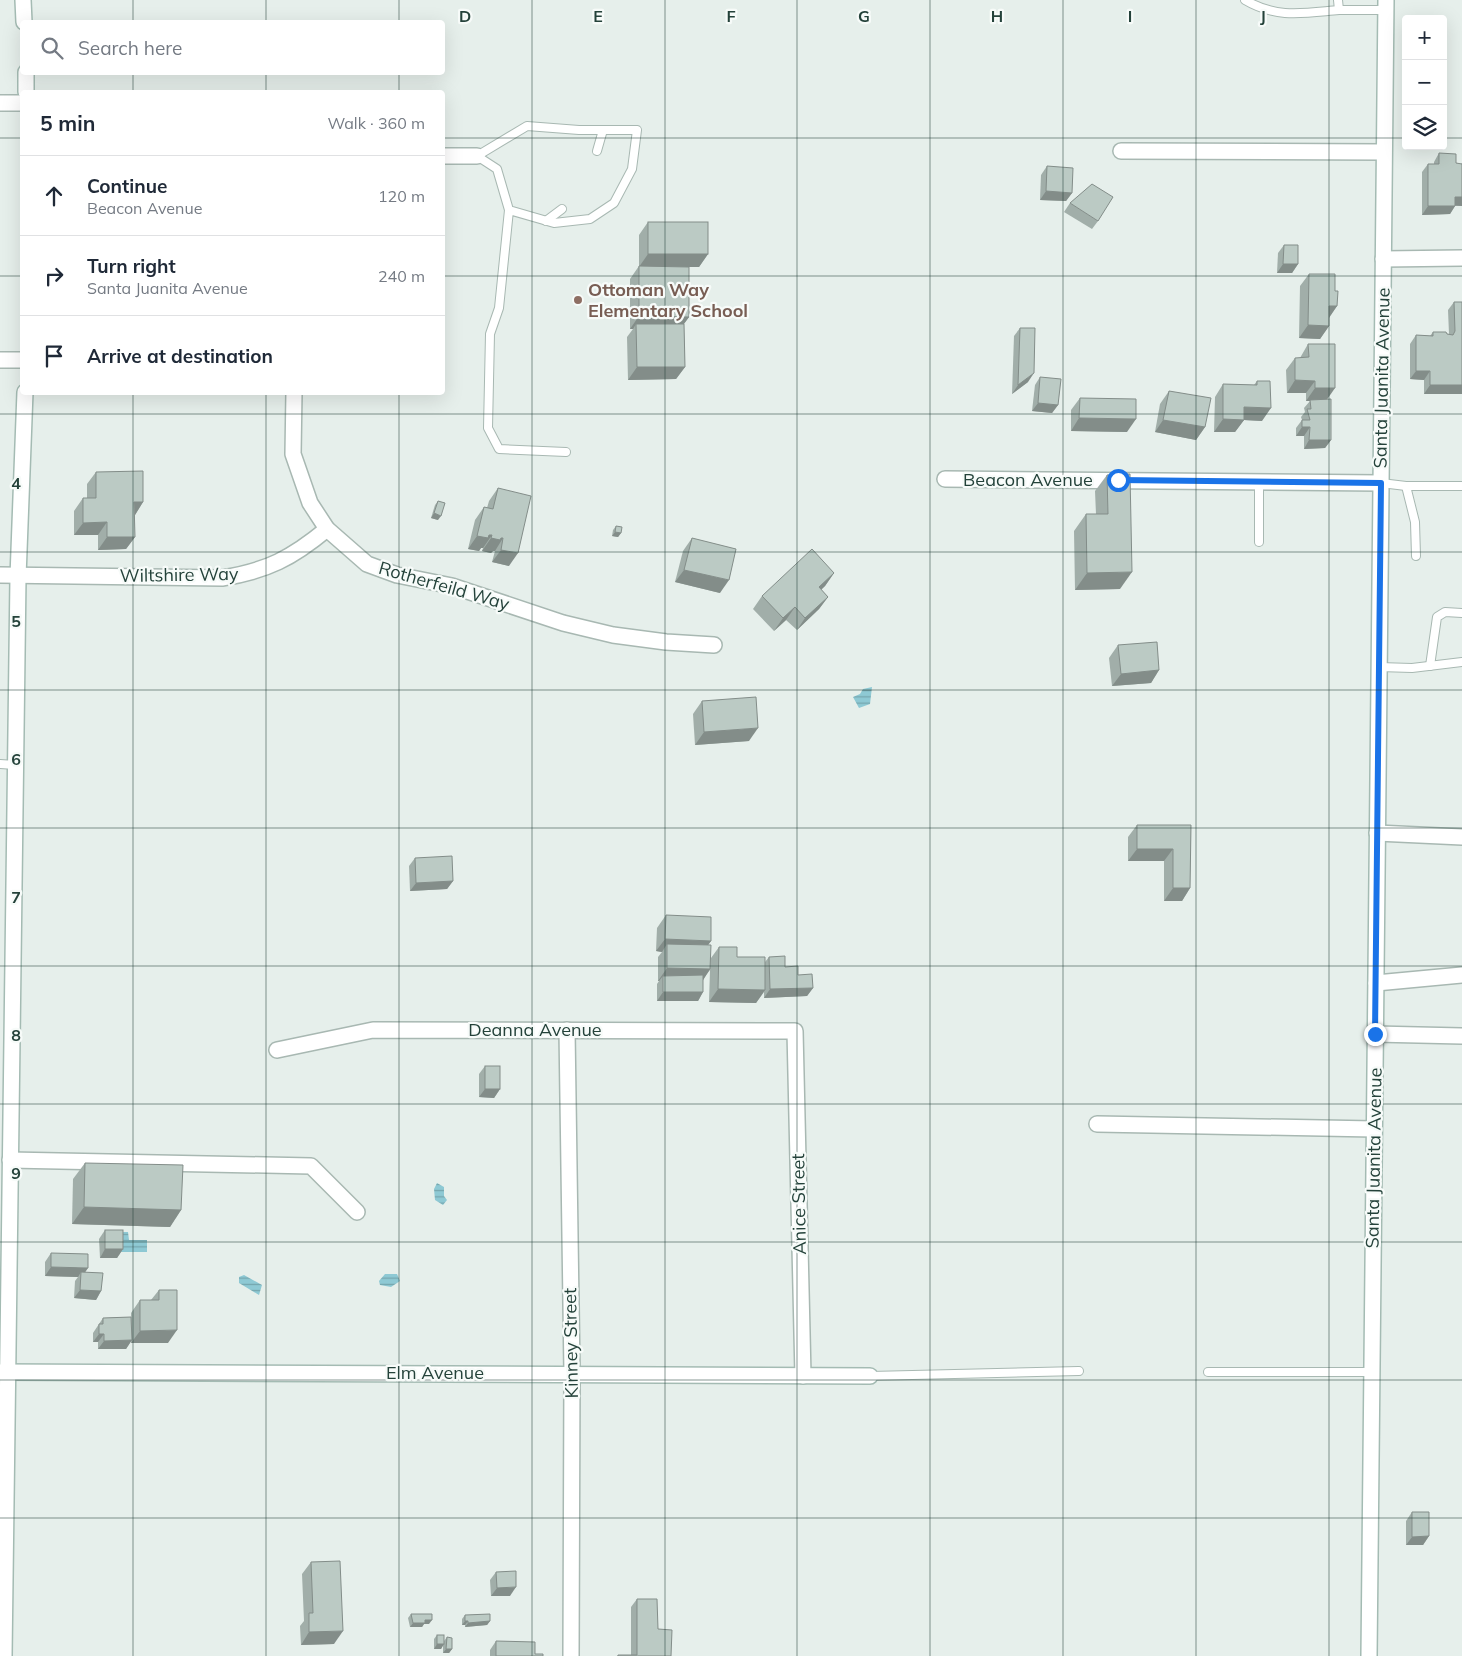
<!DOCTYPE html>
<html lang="en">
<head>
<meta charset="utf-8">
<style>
  body { margin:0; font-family:Mulish,sans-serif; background:#f2f2f3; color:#1f2937 }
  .controls { position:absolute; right:15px; top:15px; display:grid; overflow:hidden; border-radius:5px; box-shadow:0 5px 20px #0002 }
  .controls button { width:45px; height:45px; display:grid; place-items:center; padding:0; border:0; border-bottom:1px solid #e0e1e3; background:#fff; color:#1f2937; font:25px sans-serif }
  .stop { position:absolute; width:15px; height:15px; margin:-11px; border:4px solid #1a73e8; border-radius:50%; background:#fff }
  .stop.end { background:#1a73e8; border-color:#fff; box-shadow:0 1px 5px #0008 }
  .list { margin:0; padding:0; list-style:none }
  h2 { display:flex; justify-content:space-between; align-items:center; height:65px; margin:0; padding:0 20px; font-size:21px }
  h2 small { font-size:16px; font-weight:400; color:#747a83 }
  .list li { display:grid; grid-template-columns:32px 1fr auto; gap:15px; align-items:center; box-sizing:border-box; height:80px; padding:0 20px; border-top:1px solid #e0e1e3 }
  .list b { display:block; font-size:19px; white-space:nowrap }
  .list p { margin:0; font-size:16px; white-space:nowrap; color:#747a83 }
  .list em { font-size:16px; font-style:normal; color:#747a83 }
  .icon { flex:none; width:28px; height:28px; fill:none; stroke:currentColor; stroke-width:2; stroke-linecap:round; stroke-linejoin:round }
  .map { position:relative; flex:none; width:1462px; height:1656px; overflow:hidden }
  .search { position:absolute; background:#fff; box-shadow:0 5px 20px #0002; left:20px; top:20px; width:425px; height:55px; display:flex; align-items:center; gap:12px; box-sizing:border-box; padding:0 18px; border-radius:5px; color:#747a83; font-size:19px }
  .panel { position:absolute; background:#fff; box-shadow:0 5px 20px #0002; left:20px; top:90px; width:425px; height:305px; border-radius:5px }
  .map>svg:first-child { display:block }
</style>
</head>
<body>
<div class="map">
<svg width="1462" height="1656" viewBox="0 0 1462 1656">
  <defs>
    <pattern id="water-rules" width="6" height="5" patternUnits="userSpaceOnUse" patternTransform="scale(1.25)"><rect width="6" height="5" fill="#8ec9d4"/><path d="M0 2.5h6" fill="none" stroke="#74a5ad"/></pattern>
  </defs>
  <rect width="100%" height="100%" fill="#e6efeb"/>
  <g fill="url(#water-rules)">
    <path d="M872,687l-2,17 -11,4 -6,-11 7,-3 3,-5z"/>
    <path d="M437,1183l7,4v9l3,4 -4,5 -8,-5 -1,-11z"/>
    <path d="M120,1232h8l1,8h18v12h-27z"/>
    <path d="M385,1274h12l3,7 -9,6 -11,-2 -1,-4z"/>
    <path d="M244,1275l18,10 -3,10 -20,-12v-6z"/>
  </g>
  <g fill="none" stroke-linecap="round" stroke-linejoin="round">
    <defs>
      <g id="lane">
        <path d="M1245,0c32,19 59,13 94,10"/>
        <path d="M1338,0l1,10h47"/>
        <path d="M597,151l6,-21"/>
        <path d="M509,210l45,13 36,-4 24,-16 18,-34 5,-39h-58l-52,-4 -50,30 20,13 12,41 -10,98 -9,26 -2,94 11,21 67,3"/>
        <path d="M546,221l16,-12"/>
        <path d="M1381,483l25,3h56"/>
        <path d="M1406,486l9,36 1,34"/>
        <path d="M1259,542v-60"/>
        <path d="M1430,666l7,-49 8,-5 17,1"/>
        <path d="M1379,667l33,1 50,-6"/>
        <path d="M0,764l15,1"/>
        <path d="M1208,1372h164"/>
        <path d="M870,1376l209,-5"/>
      </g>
      <g id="street">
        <path d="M0,103h22"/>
        <path d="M1121,151l262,1"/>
        <path d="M442,156h35"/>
        <path d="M1383,259l79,-1"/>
        <path d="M0,360h22"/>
        <path d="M294,392l-1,62 17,49 17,26 40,35 30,11 55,11 111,37 50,12 53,7 48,3"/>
        <path d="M945,479l436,4"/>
        <path d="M0,575l222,3c45,-7 70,-20 105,-49"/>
        <path d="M1377,833l85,4"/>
        <path d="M1376,983l86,-8"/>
        <path d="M567,1030l5,343 -1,283"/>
        <path d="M1375,1034l87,2"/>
        <path d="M277,1050l96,-20 422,1 8,345"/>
        <path d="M1097,1124l277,5"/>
        <path d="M10,1160l301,6 46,46"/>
      </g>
      <g id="secondary">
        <path d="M23,0l1,22"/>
        <path d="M26,72v20"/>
        <path d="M0,1372l870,4"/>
        <path d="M4,1656l14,-1079 7,-185"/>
        <path d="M1369,1656l17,-1656"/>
      </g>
    </defs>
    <use href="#lane" stroke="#a8b8b2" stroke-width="10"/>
    <use href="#street" stroke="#a8b8b2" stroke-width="18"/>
    <use href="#secondary" stroke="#a4bbb3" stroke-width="18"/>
    <use href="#lane" stroke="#fff" stroke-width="8"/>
    <use href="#street" stroke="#fff" stroke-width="15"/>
    <use href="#secondary" stroke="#fff" stroke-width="15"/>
  </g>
  <g fill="#a1aea9">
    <path d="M1439,153l17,10 5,1 1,-1v51v-8h-7l-5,8 -28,1v-43l6,-8h6v-2z"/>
    <path d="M1047,166l25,27 -6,8 -26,-1 1,-25z"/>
    <path d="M1070,203l28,18 -6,8 -28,-17z"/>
    <path d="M648,222l60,32 -9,13h-10v50l-5,7 1,43 -9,12 -48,1 -1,-43 6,-8h-3v-50l9,-13v-31z"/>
    <path d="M1284,245l14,19 -6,9h-15l1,-20z"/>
    <path d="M1309,274l26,17 2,15 -8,11v9l-9,13 -21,-1 1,-52z"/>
    <path d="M1454,302h8v92h-38v-14l-14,-1v-35l6,-9 14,1 3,-4 16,2 -1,-24z"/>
    <path d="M1020,328l8,54 -16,12 2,-58z"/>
    <path d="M1308,344l19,56 4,40 -6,8 -21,1v-13h-8v-8l6,-8 -1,-3 4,-5 -1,-4 6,-7h-4v-8h-19l-1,-23 9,-12h5z"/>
    <path d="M1040,377l18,28 -6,8 -20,-2 3,-26z"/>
    <path d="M1257,381l5,40 -18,-1 -9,12h-21l1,-35 8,-13 31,1z"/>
    <path d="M1169,391l36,36 -9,13 -41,-8 5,-28z"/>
    <path d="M1080,398l47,34 -56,-1v-21z"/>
    <path d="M96,472l47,30 -8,13v22l-9,12 -28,1v-15h-24v-24l9,-13h4v-14z"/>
    <path d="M1107,475l13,114 -45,1 -1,-59 12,-17h10l-1,-23z"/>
    <path d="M498,488l11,78 -17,-4 3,-11h-2l-2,2 -9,-2 1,-3h-2l-2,3 -11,-2 7,-29 9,-13 3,1 2,-7z"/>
    <path d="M438,501v19l-7,-2 4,-13z"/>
    <path d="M616,526l5,7 -3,4 -6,-1 1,-6z"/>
    <path d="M692,538l28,55 -45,-11 8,-31z"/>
    <path d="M834,573l-9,13 -4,4 7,7 -9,12 -22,21 -11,-10 -12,11 -21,-22 9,-13z"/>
    <path d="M1118,645l41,25 -8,13 -39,3 -3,-28z"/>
    <path d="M702,701l47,40 -54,4 -2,-31z"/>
    <path d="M1137,825h54l-1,63 -8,13h-18v-40h-36v-24z"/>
    <path d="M415,858l38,23 -6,8 -37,2 -1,-25z"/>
    <path d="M666,915l45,26 -3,4 3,13 8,-11 18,10 28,5 4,-5 29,18 15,13 -6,8 -43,2v-6l-8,11 -47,-1 1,-32 -7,9v13l-5,9h-41v-17l2,-3h-1v-24l4,-5 -6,-1 1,-23z"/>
    <path d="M485,1066l15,23 -6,9 -15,-1v-23z"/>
    <path d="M85,1163l96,47 -11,17 -98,-3 1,-45z"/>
    <path d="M105,1230l18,19 -6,9h-17l-1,-19z"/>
    <path d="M51,1253l34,19 16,19 -5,9 -22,-2 1,-17 3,-4 -33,-1v-14z"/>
    <path d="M159,1290l9,53h-37v-2l-5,8h-28v-7h-5v-9l10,-15 28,-1v-4l9,-13h11z"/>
    <path d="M1412,1512l17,24 -6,9h-17v-24z"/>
    <path d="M311,1562l23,82 -33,1 -1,-19 4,-5 -2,-47z"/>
    <path d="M496,1572l14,24h-19l-1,-16z"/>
    <path d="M637,1599l21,30 13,27h-54l1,-1h13v-48z"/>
    <path d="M411,1614l18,10h-5l-2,3h-12l-2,-9z"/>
    <path d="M465,1615l25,6 -3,4 -22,2v-2h-3v-6z"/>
    <path d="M437,1635l7,6 3,-4 5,12 -3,4h-6v-8l-2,4h-7v-10z"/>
    <path d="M496,1641l39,13 8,2h-53v-6z"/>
  </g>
  <g fill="#838d89">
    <path d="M1046,191l26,2 -6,8 -26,-1z"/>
    <path d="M1455,197h7v9l-12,-1z"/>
    <path d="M1428,206h27l-5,8 -28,1z"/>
    <path d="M648,254h60l-9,13h-60z"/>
    <path d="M1283,264h15l-6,9h-15z"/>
    <path d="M1329,306h8l-8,12z"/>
    <path d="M639,316l50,1 -9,12 -44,-5 -3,5h-3z"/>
    <path d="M1308,325l21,1 -9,13 -21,-1z"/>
    <path d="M637,367h48l-9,12 -48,1z"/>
    <path d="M1416,371h14l-6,9 -14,-1z"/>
    <path d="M1034,373l-6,9 -16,12 6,-9z"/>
    <path d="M1295,380l20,1 -9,12h-19z"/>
    <path d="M1430,385h32v9h-38z"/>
    <path d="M1315,388h20l-9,13h-20z"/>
    <path d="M1038,403l20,2 -6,8 -20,-2z"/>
    <path d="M1244,407l27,1 -9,13 -18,-1 -9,12h-21l9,-13z"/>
    <path d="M1079,418l57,1 -9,13 -56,-1z"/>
    <path d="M1163,420l42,7 -9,13 -41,-8z"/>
    <path d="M1302,427h8l-6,9h-8z"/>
    <path d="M1309,440h22l-6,8 -21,1z"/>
    <path d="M134,502h9l-8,13z"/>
    <path d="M434,513l7,3 -3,4 -7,-2z"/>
    <path d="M107,522l-9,13h-24l9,-12z"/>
    <path d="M615,532l6,1 -3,4 -6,-1z"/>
    <path d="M489,535h3l-9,13h-2l-2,3 -11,-2 9,-13z"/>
    <path d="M107,537h28l-9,12 -28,1z"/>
    <path d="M491,538h12l-8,13h-2l-2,2 -9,-2z"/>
    <path d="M501,550l17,3 -9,13 -17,-4z"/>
    <path d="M684,570l45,10 -9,13 -45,-11z"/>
    <path d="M1132,572l-12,17 -45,1 12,-17z"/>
    <path d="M834,573l-9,13 -15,14 9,-13z"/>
    <path d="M828,597l-9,12 -22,21 8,-12z"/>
    <path d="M795,607l-9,13 -12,11 9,-13z"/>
    <path d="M1159,670l-8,13 -39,3 9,-12z"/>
    <path d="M758,728l-9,13 -54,4 9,-13z"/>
    <path d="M1137,849h36l-9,12h-36z"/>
    <path d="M453,881l-6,8 -37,2 6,-8z"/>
    <path d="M1173,888h17l-8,13h-18z"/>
    <path d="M665,939l46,2 -9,12 -35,-9 -5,8 -6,-1z"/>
    <path d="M667,968l43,1 -8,13 -39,-6 -4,5h-1z"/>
    <path d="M813,988l-6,8 -43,2 6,-9z"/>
    <path d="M718,989l47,1 -9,13 -47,-1z"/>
    <path d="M663,992h40l-5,9h-41z"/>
    <path d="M485,1089h15l-6,9 -15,-1z"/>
    <path d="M84,1207l97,3 -11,17 -98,-3z"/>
    <path d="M105,1249h18l-6,9h-17z"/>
    <path d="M51,1267l37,1 -6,9 -1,-5 -3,5 -33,-1z"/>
    <path d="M80,1290l21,1 -5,9 -22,-2z"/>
    <path d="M177,1330l-9,13h-37l9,-12z"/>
    <path d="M99,1334h5l-6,8h-5z"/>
    <path d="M132,1340l-6,9h-28l6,-8z"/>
    <path d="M1429,1536l-6,9h-17l6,-8z"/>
    <path d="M516,1587l-6,9h-19l6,-8z"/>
    <path d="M425,1620h7l-3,4h-5l-2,3h-12l3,-4z"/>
    <path d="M465,1621h3l-3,4h-3z"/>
    <path d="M490,1621l-3,4 -22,2 3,-4z"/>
    <path d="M343,1631l-9,13 -33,1 8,-13z"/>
    <path d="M437,1644h7l-3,5h-7z"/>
    <path d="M446,1649h6l-3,4h-6z"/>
  </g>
  <g fill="#bbcac4" stroke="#838d89">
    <path d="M1439,153l17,1v9l6,1v33h-7v9h-27v-42h11z"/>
    <path d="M1047,166l26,2 -1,25 -26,-2z"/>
    <path d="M1092,184l21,13 -15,24 -28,-18z"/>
    <rect x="648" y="222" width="60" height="32"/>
    <path d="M1284,245h14v19h-15z"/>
    <path d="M639,266l50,1v50l-50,-1z"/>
    <path d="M1309,274h26v17h3l-1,15h-8v20l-21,-1z"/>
    <path d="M1454,302h8v83h-32v-14h-14v-36l17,1v-4h13l1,2 6,1 2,-4z"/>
    <path d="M636,324h48l1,43h-48z"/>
    <path d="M1020,328h15l-1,45 -16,12z"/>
    <path d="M1308,344h27v44h-20v-7l-20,-1v-22l14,-1z"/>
    <path d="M1040,377l21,2 -3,26 -20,-2z"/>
    <path d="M1257,381h13l1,27 -27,-1v13l-21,-1v-35l34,1z"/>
    <path d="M1169,391l42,7 -6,29 -42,-7z"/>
    <path d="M1080,398l56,1v20l-57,-1z"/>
    <path d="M1331,399v41h-22l1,-13h-8v-7h8l-3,-11h4l-1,-9z"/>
    <path d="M143,471v31h-9l1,35h-28v-15l-24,1v-25h13v-26z"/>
    <path d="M1130,474l2,98 -45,1 -1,-59h22l-1,-39z"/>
    <path d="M498,488l33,8 -13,57 -17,-3 2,-12h-2l-1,2 -9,-2 1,-3h-3l-1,3 -11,-2 7,-29 9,2z"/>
    <path d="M438,501l7,2 -4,13 -7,-3z"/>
    <path d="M616,526l6,1 -1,6 -6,-1z"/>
    <path d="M692,538l44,11 -7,31 -45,-10z"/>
    <path d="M812,549l22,24 -15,14 9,10 -23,21 -10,-11 -12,11 -21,-22z"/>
    <path d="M1157,642l2,28 -38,4 -3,-29z"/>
    <path d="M756,697l2,31 -54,4 -2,-31z"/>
    <path d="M1137,825h54l-1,63h-17v-39h-36z"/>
    <path d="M452,856l1,25 -37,2 -1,-25z"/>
    <path d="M666,915l45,2v24l-46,-2z"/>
    <path d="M667,944l44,1 -1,24 -43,-1z"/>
    <path d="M719,947h18v10h28v33l-47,-1z"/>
    <path d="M785,956v11l13,-1v9l14,-1 1,14 -43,1 -1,-32z"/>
    <path d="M703,975v17h-40v-16z"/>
    <rect x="485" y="1066" width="15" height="23"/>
    <path d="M85,1163l98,2 -2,45 -97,-3z"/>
    <rect x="105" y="1230" width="18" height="19"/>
    <path d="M51,1253l37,1v14l-37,-1z"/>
    <path d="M81,1272l22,1 -2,18 -21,-1z"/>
    <path d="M159,1290h18v40l-37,1v-31h19z"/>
    <path d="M131,1317l1,23 -28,1v-7h-5v-10h4v-6z"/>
    <path d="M1412,1512h17v24l-17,1z"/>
    <path d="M340,1561l3,70 -34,1v-19h4l-2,-51z"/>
    <path d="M516,1571v16l-19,1 -1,-16z"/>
    <path d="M637,1599h20l1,30 14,1 -1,26h-53v-1h19z"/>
    <path d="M411,1614h21v6h-7v3h-12z"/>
    <path d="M490,1614v7l-22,2v-2h-3v-6z"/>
    <rect x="437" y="1635" width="7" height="9"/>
    <path d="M447,1637l5,1v11h-6z"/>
    <path d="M496,1641l39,1v12h8v2h-47z"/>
  </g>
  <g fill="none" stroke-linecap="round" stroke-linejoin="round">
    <path stroke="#1a73e8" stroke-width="6" d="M1118,480l263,3 -6,551"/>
  </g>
  <path fill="none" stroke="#24423a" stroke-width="1" stroke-opacity="0.55" d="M133,0v22M266,0v22M399,0v22M532,0v1656M665,0v1656M797,0v1656M930,0v1656M1063,0v1656M1196,0v1656M1329,0v1656M133,72v20M266,72v20M399,72v20M0,138h22M442,138h964M1443,138h19M0,276h22M442,276h1020M133,392v1264M266,392v1264M399,392v1264M0,414h1462M0,552h1462M0,690h1462M0,828h1462M0,966h1462M0,1104h1462M0,1242h1462M0,1380h1462M0,1518h1462"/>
  <circle fill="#8d6e63" stroke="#f7fbf9" stroke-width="2" cx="578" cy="300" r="5"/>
  <g text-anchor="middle" stroke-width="4.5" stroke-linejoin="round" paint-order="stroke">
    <g font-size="18" font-weight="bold" fill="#785e54" stroke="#f7fbf9" text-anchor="start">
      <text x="588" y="296">Ottoman Way<tspan x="588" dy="21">Elementary School</tspan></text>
    </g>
    <g font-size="18" fill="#24423a" stroke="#f7fbf9">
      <text transform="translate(1382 378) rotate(-89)" y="6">Santa Juanita Avenue</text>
      <text x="1028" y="486">Beacon Avenue</text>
      <text transform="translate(179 575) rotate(-1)" y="6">Wiltshire Way</text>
      <text transform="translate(444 586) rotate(16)" y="6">Rotherfeild Way</text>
      <text x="535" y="1036">Deanna Avenue</text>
      <text transform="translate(1374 1158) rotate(-89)" y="6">Santa Juanita Avenue</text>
      <text transform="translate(799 1204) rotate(-91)" y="6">Anice Street</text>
      <text transform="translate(571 1343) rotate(-91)" y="6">Kinney Street</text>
      <text x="435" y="1379">Elm Avenue</text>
    </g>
  </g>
  <g font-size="16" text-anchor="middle" font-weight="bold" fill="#24423a" stroke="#f7fbf9" stroke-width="4.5" stroke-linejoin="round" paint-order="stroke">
    <text x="465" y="22">D</text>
    <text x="598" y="22">E</text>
    <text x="731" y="22">F</text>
    <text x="864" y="22">G</text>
    <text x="997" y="22">H</text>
    <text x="1130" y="22">I</text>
    <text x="1263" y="22">J</text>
    <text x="16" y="489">4</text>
    <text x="16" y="627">5</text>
    <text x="16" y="765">6</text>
    <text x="16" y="903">7</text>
    <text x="16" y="1041">8</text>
    <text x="16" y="1179">9</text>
  </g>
</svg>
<div class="controls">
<button>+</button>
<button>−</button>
<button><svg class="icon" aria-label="layers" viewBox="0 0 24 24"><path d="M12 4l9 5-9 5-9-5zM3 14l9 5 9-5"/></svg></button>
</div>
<div class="stop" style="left:1118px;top:480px"></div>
<div class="stop end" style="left:1375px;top:1034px"></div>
<div class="search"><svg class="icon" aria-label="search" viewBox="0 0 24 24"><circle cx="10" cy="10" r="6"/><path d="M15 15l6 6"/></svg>Search here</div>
<section class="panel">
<h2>5 min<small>Walk · 360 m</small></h2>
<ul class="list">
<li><svg class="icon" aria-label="ahead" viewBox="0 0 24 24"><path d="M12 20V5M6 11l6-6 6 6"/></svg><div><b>Continue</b><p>Beacon Avenue</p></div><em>120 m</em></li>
<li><svg class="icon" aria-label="right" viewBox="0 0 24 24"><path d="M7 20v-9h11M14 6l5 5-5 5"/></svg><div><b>Turn right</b><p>Santa Juanita Avenue</p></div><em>240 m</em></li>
<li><svg class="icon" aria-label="arrive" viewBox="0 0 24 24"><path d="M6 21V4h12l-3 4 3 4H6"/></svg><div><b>Arrive at destination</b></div></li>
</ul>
</section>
</div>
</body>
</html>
